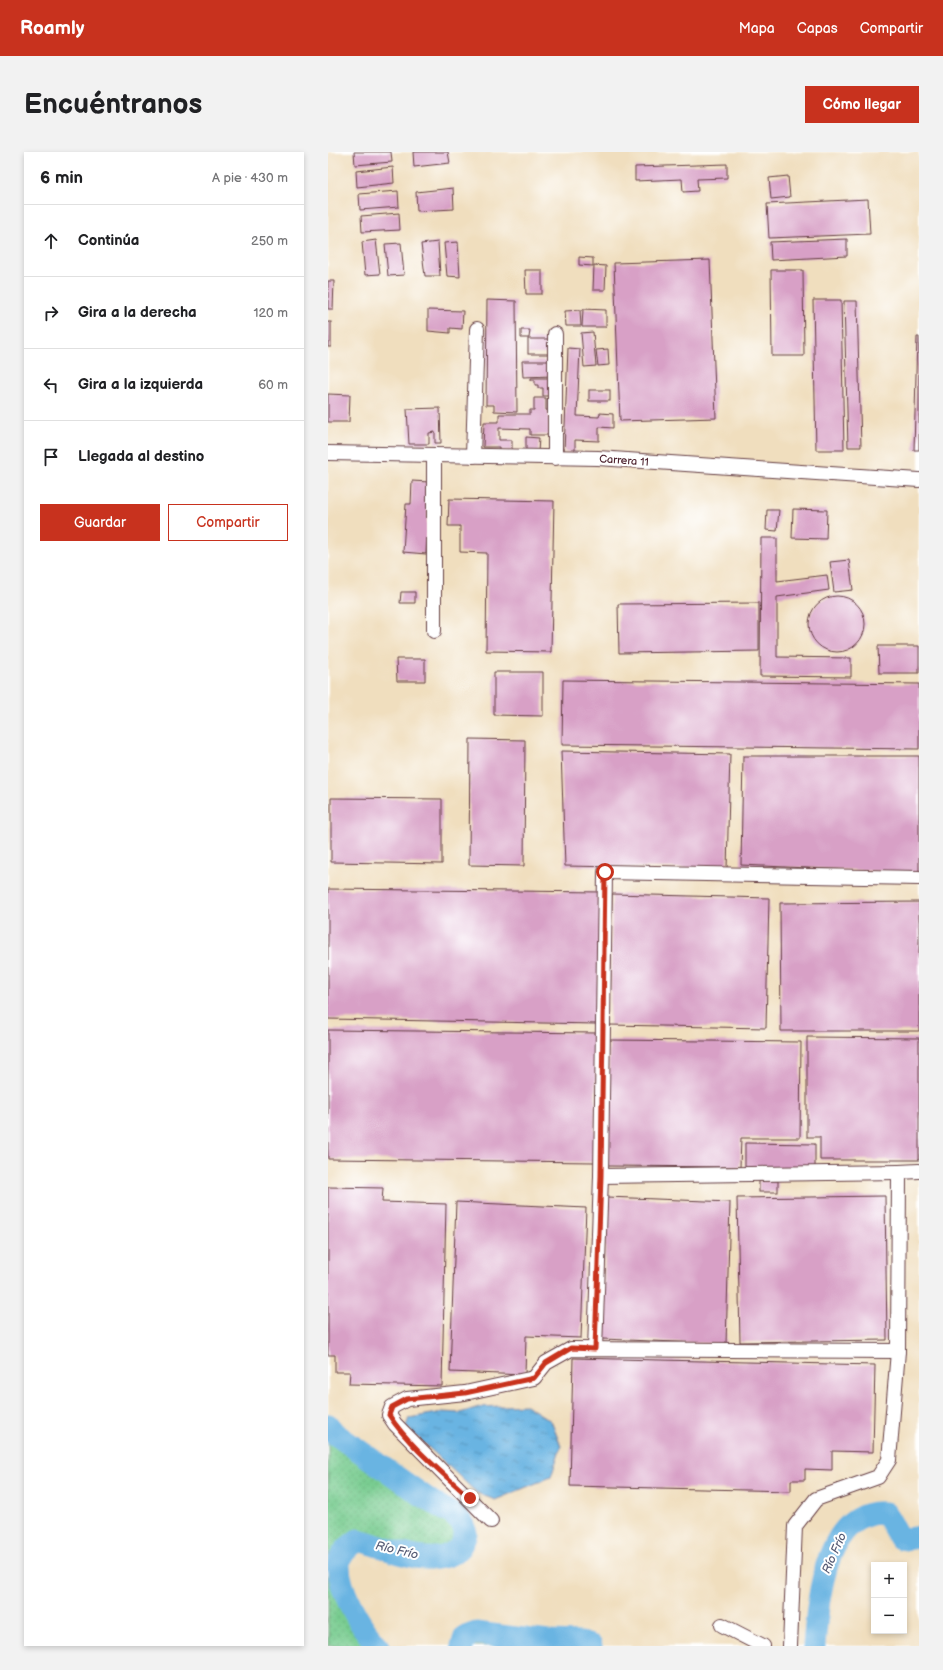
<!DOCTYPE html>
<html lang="es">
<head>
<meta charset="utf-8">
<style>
  body { margin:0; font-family:"Balsamiq Sans",sans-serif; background:#f2f2f2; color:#202124 }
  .controls { position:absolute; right:12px; bottom:12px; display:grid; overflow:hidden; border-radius:0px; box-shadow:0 2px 6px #0003 }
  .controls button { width:36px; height:36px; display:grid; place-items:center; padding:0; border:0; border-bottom:1px solid #e0e0e0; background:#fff; color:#202124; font:20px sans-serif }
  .stop { position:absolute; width:12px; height:12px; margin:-9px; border:3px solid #c8321e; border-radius:50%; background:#fff }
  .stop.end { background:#c8321e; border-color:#fff; box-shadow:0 1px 4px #0008 }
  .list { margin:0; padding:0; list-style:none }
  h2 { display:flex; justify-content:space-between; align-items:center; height:52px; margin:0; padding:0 16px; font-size:17px }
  h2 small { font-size:13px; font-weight:400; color:#757577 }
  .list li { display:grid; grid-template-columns:26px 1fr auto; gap:12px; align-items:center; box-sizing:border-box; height:72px; padding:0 16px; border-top:1px solid #e0e0e0 }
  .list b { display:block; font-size:15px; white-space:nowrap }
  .list em { font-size:13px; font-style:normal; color:#757577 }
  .actions { display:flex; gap:8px; padding:12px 16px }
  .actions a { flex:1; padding:9px 0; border:1px solid #c8321e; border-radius:0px; text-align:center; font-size:14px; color:#c8321e }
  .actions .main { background:#c8321e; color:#fff }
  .icon { flex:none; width:22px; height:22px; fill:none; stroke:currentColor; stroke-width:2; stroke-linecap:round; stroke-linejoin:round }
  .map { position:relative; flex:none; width:591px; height:1494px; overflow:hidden; border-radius:0px }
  header { display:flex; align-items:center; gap:24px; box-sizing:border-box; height:56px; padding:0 20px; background:#c8321e; color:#fff }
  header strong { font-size:19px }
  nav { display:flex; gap:22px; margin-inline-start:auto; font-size:14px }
  .intro { display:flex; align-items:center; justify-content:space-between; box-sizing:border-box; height:96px; padding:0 24px }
  h1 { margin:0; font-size:28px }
  .button { padding:10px 18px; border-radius:0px; background:#c8321e; color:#fff; font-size:14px; font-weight:700 }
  main { display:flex; gap:24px; padding:0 24px }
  aside { flex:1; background:#fff; border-radius:0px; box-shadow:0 2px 6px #0003 }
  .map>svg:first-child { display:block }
</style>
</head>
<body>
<header>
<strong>Roamly</strong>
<nav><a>Mapa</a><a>Capas</a><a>Compartir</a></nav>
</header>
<div class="intro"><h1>Encuéntranos</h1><a class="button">Cómo llegar</a></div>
<main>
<aside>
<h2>6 min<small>A pie · 430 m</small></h2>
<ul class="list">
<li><svg class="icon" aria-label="ahead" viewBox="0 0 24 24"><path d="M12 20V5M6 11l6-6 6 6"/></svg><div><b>Continúa</b></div><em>250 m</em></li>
<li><svg class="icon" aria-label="right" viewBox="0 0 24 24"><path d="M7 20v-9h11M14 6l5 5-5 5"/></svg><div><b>Gira a la derecha</b></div><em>120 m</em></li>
<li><svg class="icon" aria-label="left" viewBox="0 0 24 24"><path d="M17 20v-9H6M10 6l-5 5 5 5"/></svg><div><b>Gira a la izquierda</b></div><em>60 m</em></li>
<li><svg class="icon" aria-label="arrive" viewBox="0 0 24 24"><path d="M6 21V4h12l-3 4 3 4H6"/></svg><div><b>Llegada al destino</b></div></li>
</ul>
<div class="actions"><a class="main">Guardar</a><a>Compartir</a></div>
</aside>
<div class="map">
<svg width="591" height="1494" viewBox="0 0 591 1494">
  <defs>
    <pattern id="grass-dots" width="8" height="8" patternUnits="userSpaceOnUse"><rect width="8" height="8" fill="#78cc90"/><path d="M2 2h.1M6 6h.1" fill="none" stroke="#69af7c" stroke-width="1.8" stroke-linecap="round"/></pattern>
    <pattern id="water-ripples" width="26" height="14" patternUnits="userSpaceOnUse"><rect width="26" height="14" fill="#69b4e2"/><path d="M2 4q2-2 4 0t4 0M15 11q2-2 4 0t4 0" fill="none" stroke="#5892b7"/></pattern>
  </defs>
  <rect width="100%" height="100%" fill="#fff"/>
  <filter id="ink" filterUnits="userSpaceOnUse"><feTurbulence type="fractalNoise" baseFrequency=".025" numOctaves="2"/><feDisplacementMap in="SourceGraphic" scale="8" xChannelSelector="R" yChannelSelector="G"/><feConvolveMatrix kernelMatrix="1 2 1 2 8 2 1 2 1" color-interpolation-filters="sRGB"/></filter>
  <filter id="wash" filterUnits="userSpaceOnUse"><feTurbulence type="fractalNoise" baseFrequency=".012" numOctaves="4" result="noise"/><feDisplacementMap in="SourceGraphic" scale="16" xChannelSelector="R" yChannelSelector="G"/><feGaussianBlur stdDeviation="0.9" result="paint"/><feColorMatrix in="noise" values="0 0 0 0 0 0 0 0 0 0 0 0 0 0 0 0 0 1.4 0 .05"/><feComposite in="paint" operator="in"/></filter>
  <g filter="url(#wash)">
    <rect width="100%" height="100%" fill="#f0debe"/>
    <g fill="url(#grass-dots)" stroke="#61765e">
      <path d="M0,1273l6,8 95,67 25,15 8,8 4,10c-2,5 -4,13 -8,16 -25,23 -73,-3 -100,-9 -8,6 -18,13 -19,24 -1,25 22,65 39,82h-50z"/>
      <path d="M148,1481l73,9 32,1 10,3h-129l3,-9z"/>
    </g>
    <path fill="url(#water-ripples)" stroke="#5a6a86" d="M198,1253l25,16 10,25 -10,31 -56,23 -18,-7 -71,-67 3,-8 34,-6 17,1 19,-6z"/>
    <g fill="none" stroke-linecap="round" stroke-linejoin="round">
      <g stroke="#69b4e2" stroke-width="23">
        <path d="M0,1273l6,8 95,67 25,15 8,8 4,10c-2,5 -4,13 -8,16 -25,23 -73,-3 -100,-9 -8,6 -18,13 -19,24 -1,25 22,64 39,82"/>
        <path d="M134,1494l3,-9 11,-4 73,9 32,1 10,3"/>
        <path d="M486,1494c4,-44 10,-137 71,-133l15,25 7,1 12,-2"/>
      </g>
    </g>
    <g id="blocks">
      <g fill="#d8a0c6">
        <path d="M26,0h37l1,10 -37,3z"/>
        <path d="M85,0h35l2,11 -36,4z"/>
        <path d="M399,12v14l-30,1 1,12 -15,1 -1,-13 -47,2v-14z"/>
        <path d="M65,15l1,16 -37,4 -1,-16z"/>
        <path d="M460,24l2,21 -19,2 -2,-21z"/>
        <path d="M125,36l1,21 -37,2 -1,-19z"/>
        <path d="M70,39l1,16 -39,3 -1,-16z"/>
        <path d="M540,47l2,35 -101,4 -2,-34z"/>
        <path d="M71,61l1,17 -38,2 -1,-16z"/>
        <path d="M519,87v17l-76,4 -1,-18z"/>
        <path d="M48,88l4,34 -15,1 -3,-33z"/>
        <path d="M110,90l2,34h-15l-4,-32z"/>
        <path d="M130,90l2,35 -13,-1 -3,-33z"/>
        <path d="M73,91l3,32 -16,1 -3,-32z"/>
        <path d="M251,105l14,1v8l-14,-1z"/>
        <path d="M382,108l6,158 -96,3 -6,-158z"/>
        <path d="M266,113l12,1 -1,24h-12z"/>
        <path d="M197,118h17v24h-16z"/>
        <path d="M443,118h32l1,86h-32z"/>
        <path d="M0,129h6l-1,28h-5z"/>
        <path d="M159,148l29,1 1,111 -23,-1v-6h-8z"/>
        <path d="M485,148h28l3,150h-28z"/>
        <path d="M516,149h13l4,146h-13z"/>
        <path d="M255,157l23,1v17h-24z"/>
        <path d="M100,158l35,1 -1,18 -12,-1v5l-22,-2z"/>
        <path d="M252,158l1,16h-15l-1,-15z"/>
        <rect x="0" y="170" width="3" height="25"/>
        <path d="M193,178h9l-1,8h-8z"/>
        <path d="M265,180l3,34 -12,1 -3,-34z"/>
        <path d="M589,185h2v113h-5z"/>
        <rect x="200" y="187" width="25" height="15"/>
        <path d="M240,196l12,1 -3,67 22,1 1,-4 13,1v14l-14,-1v14l-24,-1v13l-11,-1z"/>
        <path d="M280,197l1,16 -11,1 -2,-16z"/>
        <path d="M194,209h29l1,15 -29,1z"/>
        <path d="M203,226h20l1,18h-9v-8h-5v-3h-3v-5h-4z"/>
        <rect x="261" y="238" width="21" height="11"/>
        <path d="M0,242l22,1 -1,27h-21z"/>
        <path d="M206,246h12v12l3,1v24h-19v-6l-31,-1v12h13v11l-13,-1v-3h-16l1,-25h15v-8h31v-4h4z"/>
        <path d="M112,256l1,35h-6v-11l-6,1v11h-20l-2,-35z"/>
        <path d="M198,285l13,1 -1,14h-12z"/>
        <path d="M84,329l17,1 -3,72 -23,-2 3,-48h5z"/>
        <path d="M121,347l105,2 -3,151 -65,-1 1,-98 -27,-1v-26h-12z"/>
        <path d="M465,357l34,1 -1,29 -34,-1z"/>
        <path d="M439,358h12l-2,21 -11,-1z"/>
        <path d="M433,386h16v43l50,-6 2,15 -52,7v60l74,1v19l-91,-1z"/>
        <path d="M521,408l4,30 -19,2 -4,-30z"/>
        <path d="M73,440h14v11h-15z"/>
        <circle cx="509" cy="472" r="28"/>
        <path d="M431,451v48l-140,2 -1,-49z"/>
        <path d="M550,494h41v27h-40z"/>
        <path d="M68,507h29v22h-28z"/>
        <path d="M166,520h49v44l-49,-1z"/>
        <path d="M235,528l356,4v65l-357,-4z"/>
        <path d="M142,587l55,1 -1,126 -55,-1z"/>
        <path d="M233,599l169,3 -3,115 -162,-3z"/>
        <path d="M415,604h176v117l-178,-8z"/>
        <path d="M3,646l111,1v65l-111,-2z"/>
        <path d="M0,737l274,3 -5,132 -269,-5z"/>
        <path d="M284,742l157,4 -3,130 -156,-3z"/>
        <path d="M591,750v129h-138l-1,-128z"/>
        <path d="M0,878l268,3 -1,129 -267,-3z"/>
        <path d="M479,885l112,1v122h-99v-23h-13z"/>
        <path d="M281,888l192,2 -1,96h-59l-1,29 -132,-1z"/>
        <path d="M417,991l70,1v27l-70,-1z"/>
        <rect x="431" y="1029" width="19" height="11"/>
        <path d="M0,1035l55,1 -1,14 64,2 -4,182 -93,-2 1,-12h-15v-17h-7z"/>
        <path d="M557,1044l2,144 -147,2 -3,-144z"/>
        <path d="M279,1045l123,5 -4,142 -124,-5z"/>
        <path d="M128,1050l130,6 -5,130 -55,-2 -1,39 -75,-3z"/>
        <path d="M245,1206l302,7 -2,87 -41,-1v19l-27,-1v11h-14v11l-221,-5z"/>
      </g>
    </g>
  </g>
  <g filter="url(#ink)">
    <use href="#blocks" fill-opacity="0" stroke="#633c41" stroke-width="1"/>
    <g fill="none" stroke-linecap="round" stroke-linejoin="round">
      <defs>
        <g id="street">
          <path d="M227,182v124"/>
          <path d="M0,301l270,5 321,22"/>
          <path d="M106,303v176"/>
          <path d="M145,304l4,-127"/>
          <path d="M273,1024l298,-4"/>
          <path d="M267,1197l6,-173 4,-304 314,6"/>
          <path d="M163,1369l-96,-97 -6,-9 3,-8 15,-8 58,-6 69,-15 12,-15 25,-14 327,2"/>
          <path d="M394,1473l41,21"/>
          <path d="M462,1494l5,-120 21,-27 62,-22 11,-17 9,-109 1,-179 20,-1"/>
        </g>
      </defs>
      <use href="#street" stroke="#633c41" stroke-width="16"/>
      <use href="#street" stroke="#fff" stroke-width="14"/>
    </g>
  </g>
  <g fill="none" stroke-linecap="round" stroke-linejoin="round" filter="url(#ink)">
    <path stroke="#c8321e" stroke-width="5" d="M142,1346c-26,-24 -62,-53 -81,-83l3,-8 15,-8 58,-6 69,-15 12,-15 25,-15 24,1 6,-173 4,-304"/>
  </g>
  <g text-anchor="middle" stroke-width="4" stroke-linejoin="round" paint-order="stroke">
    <g font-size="11" fill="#4a1f2b" stroke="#fff">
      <text transform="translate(296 308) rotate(4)" y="4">Carrera 11</text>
    </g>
    <g font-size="12" font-style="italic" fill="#565b74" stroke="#fff">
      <text transform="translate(69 1398) rotate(13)" y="4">Río Frío</text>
      <text transform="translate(506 1401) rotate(-66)" y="4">Río Frío</text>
    </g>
  </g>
</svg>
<div class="controls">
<button>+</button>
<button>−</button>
</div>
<div class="stop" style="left:277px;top:720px"></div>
<div class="stop end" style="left:142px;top:1346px"></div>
</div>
</main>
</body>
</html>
